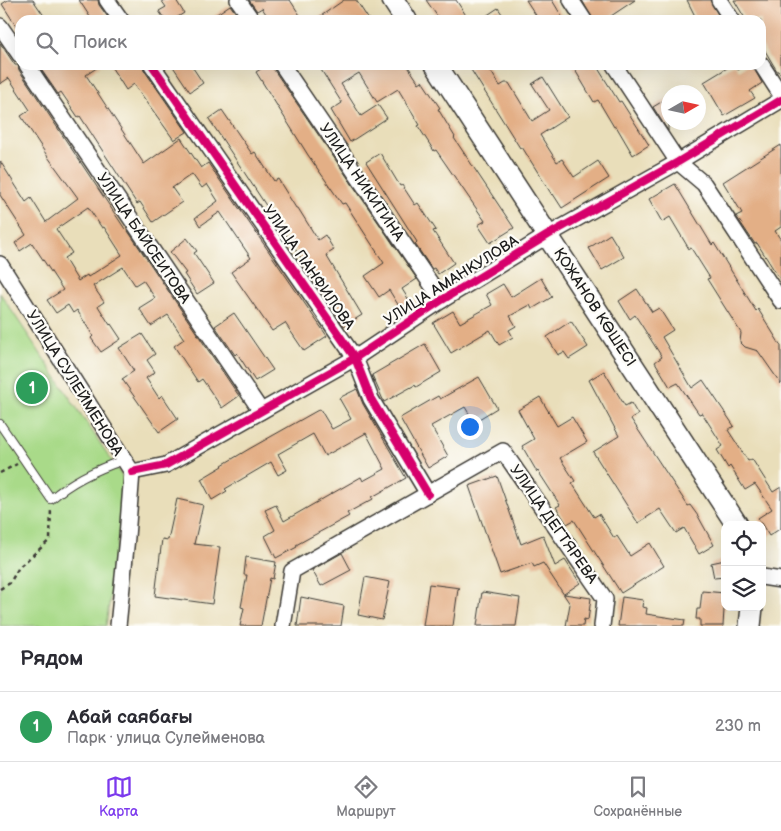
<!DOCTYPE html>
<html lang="ru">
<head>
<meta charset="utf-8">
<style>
  body { margin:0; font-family:"Balsamiq Sans",sans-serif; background:#f2f2f3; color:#2b2b33 }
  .controls { position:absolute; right:15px; bottom:15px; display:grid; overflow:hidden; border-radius:10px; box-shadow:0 5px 20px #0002 }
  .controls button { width:45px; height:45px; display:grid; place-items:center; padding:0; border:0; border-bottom:1px solid #e1e1e2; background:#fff; color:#2b2b33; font:25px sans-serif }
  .compass { position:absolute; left:661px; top:85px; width:45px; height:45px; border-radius:50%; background:#fff; box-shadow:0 5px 20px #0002; rotate:81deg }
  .you { position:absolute; left:469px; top:426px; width:18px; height:18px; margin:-12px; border:4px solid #fff; border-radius:50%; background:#1a73e8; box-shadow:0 0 0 8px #1a73e833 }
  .badge { display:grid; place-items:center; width:32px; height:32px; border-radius:50%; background:#7c3aed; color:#fff; font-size:16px; font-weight:700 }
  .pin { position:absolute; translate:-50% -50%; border:2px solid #fff; box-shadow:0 1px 5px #0006 }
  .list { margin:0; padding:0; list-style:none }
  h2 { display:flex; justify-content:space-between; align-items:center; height:65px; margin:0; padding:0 20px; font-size:21px }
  h2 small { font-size:16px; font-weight:400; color:#7c7c81 }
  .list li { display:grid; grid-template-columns:32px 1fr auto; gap:15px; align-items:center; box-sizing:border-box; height:70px; padding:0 20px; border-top:1px solid #e1e1e2 }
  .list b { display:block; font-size:19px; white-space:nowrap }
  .list p { margin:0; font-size:16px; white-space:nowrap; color:#7c7c81 }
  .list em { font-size:16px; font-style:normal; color:#7c7c81 }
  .icon { flex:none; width:28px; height:28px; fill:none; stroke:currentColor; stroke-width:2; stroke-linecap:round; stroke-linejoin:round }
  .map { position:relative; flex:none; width:781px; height:626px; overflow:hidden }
  .search { position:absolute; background:#fff; box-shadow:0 5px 20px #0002; left:15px; right:15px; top:15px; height:55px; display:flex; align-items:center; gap:12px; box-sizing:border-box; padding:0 18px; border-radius:15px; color:#7c7c81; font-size:19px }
  .sheet { height:135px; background:#fff }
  nav { display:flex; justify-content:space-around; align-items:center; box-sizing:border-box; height:70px; border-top:1px solid #e1e1e2; background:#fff; font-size:14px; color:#7c7c81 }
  nav a { display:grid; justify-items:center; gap:2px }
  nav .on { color:#7c3aed }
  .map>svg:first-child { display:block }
</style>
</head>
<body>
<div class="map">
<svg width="781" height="626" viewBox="0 0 781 626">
  <rect width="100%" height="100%" fill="#fdfcf7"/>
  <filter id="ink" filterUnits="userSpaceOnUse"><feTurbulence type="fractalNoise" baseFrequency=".02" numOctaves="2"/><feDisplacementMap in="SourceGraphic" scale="10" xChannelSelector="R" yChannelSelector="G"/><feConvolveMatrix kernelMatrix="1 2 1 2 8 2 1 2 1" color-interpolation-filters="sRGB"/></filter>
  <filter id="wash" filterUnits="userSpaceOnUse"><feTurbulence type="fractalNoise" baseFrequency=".0096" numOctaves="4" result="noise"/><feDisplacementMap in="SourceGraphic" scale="20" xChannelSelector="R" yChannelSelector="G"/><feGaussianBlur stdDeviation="1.12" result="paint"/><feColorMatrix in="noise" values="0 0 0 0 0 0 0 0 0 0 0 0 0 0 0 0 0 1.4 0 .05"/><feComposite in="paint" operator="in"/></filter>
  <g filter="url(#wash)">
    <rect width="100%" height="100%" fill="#e9deba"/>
    <path fill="#a9da89" stroke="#627b52" d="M0,293l126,189 -20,144h-106z"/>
    <g id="blocks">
      <g fill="#e3af86" fill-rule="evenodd">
        <path d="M8,0h25l14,20h-27v12l-18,-28z"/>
        <path d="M79,0h19l1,5 11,15h-18z"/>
        <path d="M161,0h15l8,13 -11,7h-8l-6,-9 7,-4z"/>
        <path d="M249,0h41l13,20h-33l-8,-12 -5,3z"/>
        <path d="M344,0h12l13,20h-54z"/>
        <path d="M426,0h30l13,20h-29z"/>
        <path d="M526,0h26l12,20h-25z"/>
        <path d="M582,0h53l-30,20h-12z"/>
        <path d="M687,0h23l11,20h-24z"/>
        <path d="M734,0h47v75l-3,-4h-1l-16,-27v-24h-15z"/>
        <path d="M230,5l11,15h-33z"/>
        <path d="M498,8l8,12h-26z"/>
        <path d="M0,43l15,22h3l1,5 106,159 1,-1 113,168 -17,12 -20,-29 -4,3 -24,-36 10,-7 -16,-24 -17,11 -12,-18 16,-10 -12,-18 -8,5 -12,-18 -30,19 11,16 -6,4 12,19 1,-1 10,15 -20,13 -10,-14 2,-2 -16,-26 -4,3 -5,-8 -12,8 -9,-13 16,-10 -31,-47 -12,8 -5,-8 11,-8 -26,-40v-34l26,41 5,-4 15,24 32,-24 -30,-41 -27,-41 9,-6 -21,-32 -9,6zM88,207l14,21 2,-1 18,28 -34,22 -1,-2 -9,6 -14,-23 8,-5 -16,-24z"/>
        <path d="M38,65h63l-15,10 58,89 37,-26 20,30 7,-5 119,173 -23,15 -19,-28 -13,8 -41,-59 20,-14 -17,-25 -14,-21 -20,14 -5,-8 23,-17 -11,-17 -5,4 -10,-14 -20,14 10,14 -29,20 -13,-20 -3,2 -57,-88 -2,1 -17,-25 -3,2z"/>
        <path d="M110,65h33l1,5 43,62 -13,8 -40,-56 -8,6z"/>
        <path d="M172,65h19l12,18 -13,9z"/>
        <path d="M267,65h6l1,5 143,209 -15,10 10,16 -10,6 -13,-21 -10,7 -14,-21 19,-13 -39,-60 -3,1 -34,-49 -52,-83z"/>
        <path d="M318,65h89l12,18 3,-2 18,27 -2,1 17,28 -1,1 60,90 -24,15 -12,-18 7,-4 -49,-71 -2,1 -16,-25 2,-1 -22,-36 -21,13 -18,-29 -18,11 20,32 17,-11 9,13 -37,24 -19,-32 11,-7z"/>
        <path d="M468,65h19l13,21 5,-3h4l23,38 17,-11 -17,-26 11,-7 25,40 -28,18 17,27 5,-3 12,18 24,-16 11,17 -47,30 -9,-14 -1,1 -30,-48 -2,1z"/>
        <path d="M572,65h24l23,37 2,-1 28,44 -16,10 -17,-29 -2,1 -16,-27 -4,2z"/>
        <path d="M732,65h3l3,5 8,-5h6l10,18 -12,8 5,7 -31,18 -20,-34z"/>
        <path d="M668,98v33l-15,-24z"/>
        <path d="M222,110l30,44 3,-2 19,29 4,-2 18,29h2l20,32 7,-5 9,15 -8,5 36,60 -18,11 -76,-120 -1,1 -58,-88z"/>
        <path d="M781,145v82l-6,4 6,9v41l-24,-38 -2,1 -19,-28 6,-3 -19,-31z"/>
        <path d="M380,153l20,33 2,-1 13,20 3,-2 18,27 -3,1 21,32 -16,11 -4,-6 -2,1 -17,-25 2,-2 -51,-80z"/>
        <path d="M675,184l37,61 2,-2 42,68 2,-2 23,37v38l-23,-33 -13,-4 -5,-5 1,-9 -34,-54 3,-1 -19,-30 -2,1 -19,-32 -8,5 -13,-23z"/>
        <path d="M610,234l14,23 -22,13 -13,-22z"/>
        <path d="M187,238l10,13 -3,2 20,30 -17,11 -13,-20 2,-1 -16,-21z"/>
        <path d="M541,278l11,19 -20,12 -2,-4 -20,11 6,10 -7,4 4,7 -14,8 -9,-15 -39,23 -18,-30 20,-12 7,12 32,-18 -6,-11 17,-10 8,13z"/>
        <path d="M637,289l15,23 7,-4 14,22 -11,7 30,51 11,-8 31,46 -6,4 20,31 4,-2 21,33 8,-5v41l-12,8 -11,-18 14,-9 -17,-25 -10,6 -15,-24 -2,2 -11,-18 6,-4 -21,-33 -3,1 -21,-31 -8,4 -15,-25 7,-5 -27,-42 -5,4 -11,-18z"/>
        <path d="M234,313l39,57 -18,11 -18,-28 -2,2 -20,-29z"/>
        <path d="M571,321l17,26 -19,12 -5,-7 -6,3 -11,-18z"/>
        <path d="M142,334l13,20 -8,6 8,12 -9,6 13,20 3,-3 16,24 -19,13 -37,-53 12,-8 -15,-23z"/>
        <path d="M425,344l16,28 -25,15 -1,-2 -31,17 -12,-27z"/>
        <path d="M604,371l21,35 6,-3 7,12 -7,4 57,87 2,-1 8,11 16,29 -15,9 -15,-26 -8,5 -16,-24 -22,14 -45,-71 26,-16 -30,-56z"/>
        <path d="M479,377l18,31 -23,14 -9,-15 -34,19 17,30 -20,12 -28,-50 38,-22 2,3z"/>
        <path d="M357,389l6,15 43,74 -34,19 1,2 -26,14 2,3 -53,29 1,2 -21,11 -11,-22 10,-6 -10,-20 11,-5 8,16 77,-44 2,4 22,-12 -19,-36 -41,23 -12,-22 -35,20 9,16 -9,5 -7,-13 -46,27 2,2 -15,9 -11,-21 22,-13 -1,-1 27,-16 71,-40 12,20 19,-10 -12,-21z"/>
        <path d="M540,397l17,29 15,-9 15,25 -27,16 15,23 -3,2 22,34 5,-3 15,24 3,-2 13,20 20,-13 14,23 -43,27 -47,-73 -7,4 -11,-17 4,-2 -22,-34 -1,1 -15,-26 12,-7 -16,-29z"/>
        <path d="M497,476l24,68 22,-9 12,31 10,-6 15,23 -16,11 27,4 -3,22 -4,-1 -1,7h-17l4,-22 -27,-41 -9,4 -2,-4 -32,11 -31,-88z"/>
        <path d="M177,499l26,6 -9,39 26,3 -8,57 -57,-8 7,-57 6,1z"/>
        <path d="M342,553l9,17 -30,16 -9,-16z"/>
        <path d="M246,557l30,5 -3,17 -3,-1 -9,48h-21l4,-18 -3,-1 6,-32h-3z"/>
        <path d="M725,560v17l-11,1 -3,-15z"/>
        <path d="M365,577l25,5 -8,38 -24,-5z"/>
        <path d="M429,584l31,4 -2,1 -5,37h-30z"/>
        <path d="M702,591l23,2 -2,33h-23v-7h-4l1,-10h3z"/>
        <path d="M482,592l38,6 -4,28h-39z"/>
        <path d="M301,597l43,9 -3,20h-44z"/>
        <path d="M622,597l21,3 -1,7 5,1 -1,6 39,6 -1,6h-66z"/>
      </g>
    </g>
  </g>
  <g filter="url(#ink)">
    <use href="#blocks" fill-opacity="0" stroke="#3b3934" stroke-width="1"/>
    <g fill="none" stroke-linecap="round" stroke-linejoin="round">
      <defs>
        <path id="lane" d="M0,424l51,75c22,-19 46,-30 73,-39"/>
        <g id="street">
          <path d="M107,0l14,20"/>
          <path d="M238,0l14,20"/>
          <path d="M571,0l13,20"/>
          <path d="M719,0l13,20"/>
          <path d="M0,26l20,29"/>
          <path d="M761,64l20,31"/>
          <path d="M27,65l234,346"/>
          <path d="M152,65l203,293 16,41 57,95"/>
          <path d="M282,65l160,235"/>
          <path d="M614,65l64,97 26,22 77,117"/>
          <path d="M0,264l132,208 -5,65 -9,89"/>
          <path d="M132,472l34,-7 189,-107 87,-58 106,-65 130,-73 103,-62"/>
          <path d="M762,577l19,3"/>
          <path d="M283,626l9,-55 211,-120 102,148 -3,27"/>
        </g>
        <g id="secondary">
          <path d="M393,0l13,20"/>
          <path d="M436,65l301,460"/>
          <path d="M750,626l2,-19"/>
        </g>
      </defs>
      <use href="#lane" stroke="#3b3934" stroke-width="10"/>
      <use href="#street" stroke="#3b3934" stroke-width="18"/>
      <use href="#secondary" stroke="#3b3934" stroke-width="24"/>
      <g stroke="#3b3934" stroke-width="2.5" stroke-dasharray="4 4" stroke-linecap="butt">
        <path d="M0,473l17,-9"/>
        <path d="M0,589l10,-6 9,-16 31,-27 1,-32"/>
      </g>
      <use href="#lane" stroke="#fff" stroke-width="8"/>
      <use href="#street" stroke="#fff" stroke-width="15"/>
      <use href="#secondary" stroke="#fff" stroke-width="21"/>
      <defs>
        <g id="cycleway">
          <path d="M152,65l203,293 16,41 57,95"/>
          <path d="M132,472l34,-7 189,-107 87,-58 106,-65 130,-73 103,-62"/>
        </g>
      </defs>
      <use href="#cycleway" stroke="#fdfcf7" stroke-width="11"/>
      <use href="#cycleway" stroke="#d6006c" stroke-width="8"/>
    </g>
  </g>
  <g text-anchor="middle" stroke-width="4.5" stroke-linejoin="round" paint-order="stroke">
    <g font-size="15" fill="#1c1c1c" stroke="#fdfcf7">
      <text transform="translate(362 182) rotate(56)" y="5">УЛИЦА НИКИТИНА</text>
      <text transform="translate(144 238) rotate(56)" y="5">УЛИЦА БАЙСЕИТОВА</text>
      <text transform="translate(309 267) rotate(55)" y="5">УЛИЦА ПАНФИЛОВА</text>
      <text transform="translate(451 280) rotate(-32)" y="5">УЛИЦА АМАНКУЛОВА</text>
      <text transform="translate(595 307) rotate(57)" y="5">ҚОЖАНОВ КӨШЕСІ</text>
      <text transform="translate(75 383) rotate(58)" y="5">УЛИЦА СУЛЕЙМЕНОВА</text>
      <text transform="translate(554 524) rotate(55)" y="5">УЛИЦА ДЕГТЯРЕВА</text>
    </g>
  </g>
</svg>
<div class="controls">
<button><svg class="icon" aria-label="locate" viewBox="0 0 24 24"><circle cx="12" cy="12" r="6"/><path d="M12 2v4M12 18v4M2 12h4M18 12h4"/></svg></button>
<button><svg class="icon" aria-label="layers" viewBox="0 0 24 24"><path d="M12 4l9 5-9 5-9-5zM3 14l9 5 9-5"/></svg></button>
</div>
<svg class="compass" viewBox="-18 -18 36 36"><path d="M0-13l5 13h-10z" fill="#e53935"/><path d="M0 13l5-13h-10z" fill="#7c7c81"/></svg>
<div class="you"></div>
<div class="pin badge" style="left:32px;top:388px;background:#2e9e5b">1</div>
<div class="search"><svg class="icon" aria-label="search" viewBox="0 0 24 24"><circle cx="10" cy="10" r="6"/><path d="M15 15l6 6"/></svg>Поиск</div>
</div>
<section class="sheet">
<h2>Рядом<small></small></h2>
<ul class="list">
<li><span class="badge" style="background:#2e9e5b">1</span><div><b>Абай саябағы</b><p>Парк · улица Сулейменова</p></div><em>230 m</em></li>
</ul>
</section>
<nav>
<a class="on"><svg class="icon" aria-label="map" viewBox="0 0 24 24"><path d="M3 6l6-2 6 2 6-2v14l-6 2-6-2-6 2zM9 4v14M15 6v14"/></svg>Карта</a>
<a><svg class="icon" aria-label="directions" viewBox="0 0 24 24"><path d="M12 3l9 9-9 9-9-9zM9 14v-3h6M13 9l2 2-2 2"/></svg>Маршрут</a>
<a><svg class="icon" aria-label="saved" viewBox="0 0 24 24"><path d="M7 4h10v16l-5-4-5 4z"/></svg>Сохранённые</a>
</nav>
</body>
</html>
